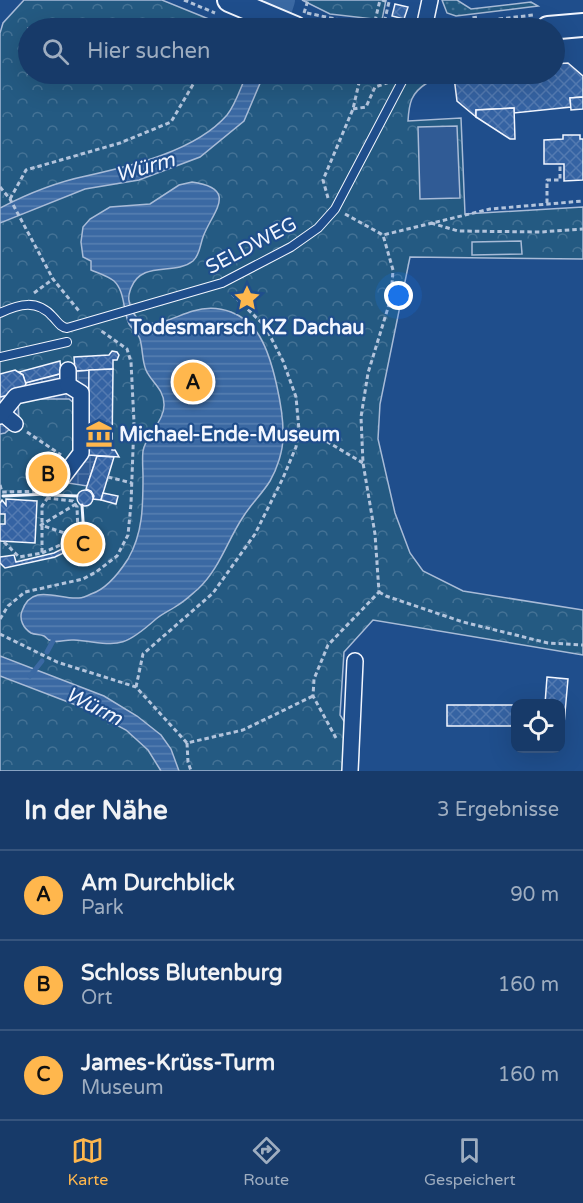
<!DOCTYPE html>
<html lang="de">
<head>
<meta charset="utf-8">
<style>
  body { margin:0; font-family:"Varela Round",sans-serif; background:#244571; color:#f1f3f6 }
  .controls { position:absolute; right:18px; bottom:18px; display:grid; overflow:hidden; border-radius:12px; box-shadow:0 6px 24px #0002 }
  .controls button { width:54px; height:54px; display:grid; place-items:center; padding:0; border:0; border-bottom:2px solid #36547d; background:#173a69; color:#f1f3f6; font:30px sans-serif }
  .you { position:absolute; left:399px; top:296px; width:21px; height:21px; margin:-15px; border:4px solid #fff; border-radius:50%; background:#1a73e8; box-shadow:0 0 0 9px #1a73e833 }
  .badge { display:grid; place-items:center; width:39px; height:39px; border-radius:50%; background:#ffb74d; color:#111; font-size:20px; font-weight:700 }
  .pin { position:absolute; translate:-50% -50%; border:3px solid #fff; box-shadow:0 2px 6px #0006 }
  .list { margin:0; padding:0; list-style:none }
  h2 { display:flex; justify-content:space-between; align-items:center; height:78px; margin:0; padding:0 24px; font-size:26px }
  h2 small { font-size:20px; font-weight:400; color:#9eadc0 }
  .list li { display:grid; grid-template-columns:39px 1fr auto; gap:18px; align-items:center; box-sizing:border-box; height:90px; padding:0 24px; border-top:2px solid #36547d }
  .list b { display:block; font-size:22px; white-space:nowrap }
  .list p { margin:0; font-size:20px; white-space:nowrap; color:#9eadc0 }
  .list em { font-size:20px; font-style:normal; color:#9eadc0 }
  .icon { flex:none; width:33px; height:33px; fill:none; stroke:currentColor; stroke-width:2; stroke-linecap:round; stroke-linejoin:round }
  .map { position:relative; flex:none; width:583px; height:771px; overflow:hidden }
  .search { position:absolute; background:#173a69; box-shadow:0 6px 24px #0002; left:18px; right:18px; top:18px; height:66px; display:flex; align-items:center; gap:15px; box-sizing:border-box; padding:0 21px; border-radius:33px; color:#9eadc0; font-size:22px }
  .sheet { height:348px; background:#173a69 }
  nav { display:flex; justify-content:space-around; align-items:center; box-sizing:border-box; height:84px; border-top:2px solid #36547d; background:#173a69; font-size:16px; color:#9eadc0 }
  nav a { display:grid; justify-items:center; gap:3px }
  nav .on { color:#ffb74d }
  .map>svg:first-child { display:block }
</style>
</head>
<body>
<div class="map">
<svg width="583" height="771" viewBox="0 0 583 771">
  <defs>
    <pattern id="grass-dots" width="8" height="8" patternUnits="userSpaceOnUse" patternTransform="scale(1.5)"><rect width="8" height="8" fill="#245a82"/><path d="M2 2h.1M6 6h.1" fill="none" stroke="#447295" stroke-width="1.8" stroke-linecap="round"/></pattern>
    <pattern id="park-crowns" width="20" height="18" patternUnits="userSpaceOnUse" patternTransform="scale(1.5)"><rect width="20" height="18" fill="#245a82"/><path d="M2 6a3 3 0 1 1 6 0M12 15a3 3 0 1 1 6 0" fill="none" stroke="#447295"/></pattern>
    <pattern id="plaza-grid" width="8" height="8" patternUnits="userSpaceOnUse" patternTransform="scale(1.5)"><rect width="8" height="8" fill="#305b95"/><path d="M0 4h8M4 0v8" fill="none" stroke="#4e73a5"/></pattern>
    <pattern id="water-rules" width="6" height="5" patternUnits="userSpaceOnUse" patternTransform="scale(1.5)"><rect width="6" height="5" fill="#3b69a3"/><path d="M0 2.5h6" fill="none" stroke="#587fb1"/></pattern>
    <pattern id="building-cross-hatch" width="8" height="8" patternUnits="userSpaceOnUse" patternTransform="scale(1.5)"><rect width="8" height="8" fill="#3563a3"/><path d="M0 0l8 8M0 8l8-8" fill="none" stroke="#537ab1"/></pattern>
  </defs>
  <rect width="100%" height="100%" fill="#1f4e8c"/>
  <path fill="url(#grass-dots)" stroke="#a8bbd7" stroke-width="1.5" d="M442,0h15l14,9 60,-7 7,4 -82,10 -9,-3z"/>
  <g fill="url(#park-crowns)" stroke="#a8bbd7" stroke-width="1.5">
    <path d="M24,0h138l69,28h-203v46h348l51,9c-16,10 -18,20 -19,38l53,-3 4,96 118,-7v52l-173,-2 -30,147 -2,35 17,74 15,40 13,18 40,20 120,19v45l-210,-35 -29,32 -4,63 19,29 -1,27h-358v-738l3,-10z"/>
    <path d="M302,0h84l-4,20 -52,-6z"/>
  </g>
  <path fill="#245a82" stroke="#a8bbd7" stroke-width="1.5" d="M521,241l1,13 -50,1v-13z"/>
  <path fill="#305b95" stroke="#a8bbd7" stroke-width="1.5" d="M457,126l3,72 -40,1 -2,-72z"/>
  <path fill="url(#plaza-grid)" stroke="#a8bbd7" stroke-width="1.5" d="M89,370l-1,84 9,2 -10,30 -32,-5 20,-29v-48l-6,-5h-51l1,22 -14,12 -5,1v-37l21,-5 4,-9 38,-10z"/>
  <g fill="url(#water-rules)" stroke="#a8bbd7" stroke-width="1.5">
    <path d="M247,74h17l-20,47 -44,36 -61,23 -54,9 -85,34v-15c27,-14 57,-26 86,-32 45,-10 110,-25 141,-61 9,-11 14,-29 20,-41z"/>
    <path d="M192,182c48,7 20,30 11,55 -3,8 -3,18 -10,24 -19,15 -51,-1 -62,27 -2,6 -3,7 -2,13 9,39 40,17 64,10 26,-8 53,2 67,26 13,22 24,74 23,100 0,14 -6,32 -13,44 -8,13 -19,23 -27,36 -16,24 -23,51 -45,72 -6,5 -13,12 -20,16 -7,5 -15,8 -22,14 -36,32 -38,25 -82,21 -9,-1 -17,4 -25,0 -2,-1 -3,-3 -5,-4 -4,-2 -9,-1 -13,-3 -8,-5 -12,-14 -9,-22 10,-29 37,-11 57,-13 4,0 8,-2 12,-4 16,-5 28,-21 37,-35 15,-26 15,-53 15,-82 0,-8 -1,-18 0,-26 3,-17 22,-30 21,-47 0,-15 -13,-22 -18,-34 -4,-9 -3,-20 -6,-31 -2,-6 -8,-10 -11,-15 -6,-13 -4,-33 -15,-43 -6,-5 -16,-8 -23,-11v-9l-8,-4 -2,-15 2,-15 7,-8 20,-12 40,-3 29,-19z"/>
    <path d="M0,656l104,40 33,20 24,19 10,14 8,22h-18l-13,-21 -22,-20 -37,-20 -89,-34z"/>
  </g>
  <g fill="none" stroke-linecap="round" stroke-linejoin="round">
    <g stroke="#3b69a3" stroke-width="5">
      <path d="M47,652l6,-11"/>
      <path d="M30,676l12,-15"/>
    </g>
    <path stroke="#3b69a3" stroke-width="30" d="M271,28l9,-28"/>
  </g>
  <g fill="url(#building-cross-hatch)" stroke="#f2f6ff" stroke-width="1.5">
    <path d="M395,4l13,3 -4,12 -12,-3z"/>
    <path d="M568,63l15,13v21l-13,1 1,9 -57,6v-5l-38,2v7l-19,-16 -3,-24 3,-3h97v-10z"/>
    <path d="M583,97v12l-12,1 -1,-12z"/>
    <path d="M514,108l1,31h-5l-34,-22v-7z"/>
    <path d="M563,135h17v4h3v41l-19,1v-17h-20v-24l19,-1z"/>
    <path d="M112,351l5,1 2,3 -2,5h-4v9l-38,2 -1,-14 35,-2z"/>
    <path d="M60,361l1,10 2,2 -38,10 -2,-8 -4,-3z"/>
    <path d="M113,369l-1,81h3l4,7 -31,-2 1,-85z"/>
    <path d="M15,370l8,5 3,9 -5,8 -21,5v-23z"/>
    <path d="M97,456l17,1 -13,43 -8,-1 1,-3 -3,-5 -5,-2z"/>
    <circle cx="85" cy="498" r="8"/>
    <path d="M103,493l15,3 -2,8 -15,-4z"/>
    <path d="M6,499l31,2 -2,42 -35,-2v-17h5v-10h-5v-11l2,-3 4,5z"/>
    <circle cx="83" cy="544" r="7"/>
    <path d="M76,542v5l-21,10 -50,11 -5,-5v-6l14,-2 2,7 38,-9z"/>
    <path d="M547,677l21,2 -5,56h-3v-31h-15z"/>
    <rect x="447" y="705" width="69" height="21"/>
  </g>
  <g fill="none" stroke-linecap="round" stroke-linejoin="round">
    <defs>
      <g id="lane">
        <path d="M0,313c19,-9 37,-14 53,4 5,5 7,10 14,11l155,-45 69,-36 27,-19 17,-19 71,-135"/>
        <path d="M0,357l67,-15"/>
      </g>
      <g id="street">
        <path d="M424,28l6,-28"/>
        <path d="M2,413l13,11"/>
        <path d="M0,416l16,-20 52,-11v-15"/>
        <path d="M59,482l22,-29v-60l-13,-8"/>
        <path d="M350,771l5,-110"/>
      </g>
      <g id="primary">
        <path d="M229,0l66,28"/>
        <path d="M548,28l35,-3"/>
      </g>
    </defs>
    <use href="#lane" stroke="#f2f6ff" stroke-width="10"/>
    <use href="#street" stroke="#f2f6ff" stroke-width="18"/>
    <use href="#primary" stroke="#f2f6ff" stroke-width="26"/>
    <g stroke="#b3c4dc" stroke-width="3" stroke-dasharray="4.5 3" stroke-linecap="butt">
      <path d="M184,0l31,13"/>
      <path d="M382,0l7,2 -4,17 16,3 1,6"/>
      <path d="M304,13l4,-13"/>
      <path d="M307,13l71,15"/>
      <path d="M375,21l5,-21"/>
      <path d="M470,23v-5l9,-1"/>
      <path d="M439,26l94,-11"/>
      <path d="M353,109l13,-2 9,-20 15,-5"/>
      <path d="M0,187l10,12 43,80 26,32"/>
      <path d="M328,198l-5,-18 30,-71 8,-35"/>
      <path d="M10,199l16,-29 94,-27 51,-21 27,-46 4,-2"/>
      <path d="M547,203v-23h13v-16"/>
      <path d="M345,214l38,21 107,-26 93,-8"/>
      <path d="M431,223l27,8 83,1 42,-3"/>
      <path d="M34,293l19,-14"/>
      <path d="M299,430l27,11 37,22"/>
      <path d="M27,432l34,23"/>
      <path d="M108,477l24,6"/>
      <path d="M0,485l2,7 46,-1"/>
      <path d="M76,504l-35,21 35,12"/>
      <path d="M4,542l15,15 23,-4v-47l9,-13"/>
      <path d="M42,553l30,-13 6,-7 -1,-26 -4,-6 -26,-3"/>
      <path d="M379,592l7,4 77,26 85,21 35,2"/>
      <path d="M0,619l8,-13 17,-14 58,-13 13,-7 21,-16 11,-21 3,-31 3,-82 -3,-60 -4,-13 -27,-19"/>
      <path d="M0,634l57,28 79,25 51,56 56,-13 70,-34"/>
      <path d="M136,687l7,-33 70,-61 42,-59 28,-56 13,-31 3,-17 -3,-33 -13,-36 -18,-35 -35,-34"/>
      <path d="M336,738l-23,-42 1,-17 14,-34 51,-53 -4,-58 -12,-71 -2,-46 7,-44 23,-75 2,-28 -10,-35"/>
      <path d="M187,743l1,19 3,9"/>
    </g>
    <use href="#lane" stroke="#1f4e8c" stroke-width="8"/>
    <use href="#street" stroke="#1f4e8c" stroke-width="15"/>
    <use href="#primary" stroke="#1f4e8c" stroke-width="22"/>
    <g stroke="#f2f6ff" stroke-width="3">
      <path d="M52,495l25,1"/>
      <path d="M3,496l44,-2 8,-10"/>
      <path d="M82,505l2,31"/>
    </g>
  </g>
  <defs>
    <symbol id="sight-bare" viewBox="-9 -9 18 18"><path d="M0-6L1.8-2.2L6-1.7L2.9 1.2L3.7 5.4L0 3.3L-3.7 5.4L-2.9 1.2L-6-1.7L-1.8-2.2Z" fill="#ffb74d" stroke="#1f4e8c" stroke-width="2.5" paint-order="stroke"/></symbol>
    <symbol id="museum-bare" viewBox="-9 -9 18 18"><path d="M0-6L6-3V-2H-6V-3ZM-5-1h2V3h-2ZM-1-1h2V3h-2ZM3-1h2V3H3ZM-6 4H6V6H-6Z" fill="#ffb74d" stroke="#1f4e8c" stroke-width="2.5" paint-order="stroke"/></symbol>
  </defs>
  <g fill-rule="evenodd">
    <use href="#sight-bare" x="228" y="279" width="38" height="38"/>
    <use href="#museum-bare" x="80" y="415" width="38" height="38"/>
  </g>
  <g text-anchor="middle" stroke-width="4.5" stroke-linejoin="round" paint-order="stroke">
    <g font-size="20" fill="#f2f6ff" stroke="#1f4e8c">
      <text transform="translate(251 245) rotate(-28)" y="7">SELDWEG</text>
    </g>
    <g font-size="20" font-weight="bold" fill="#f2f6ff" stroke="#1f4e8c">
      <text x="247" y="334">Todesmarsch KZ Dachau</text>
      <text x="119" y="441" text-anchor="start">Michael-Ende-Museum</text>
    </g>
    <g font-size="21" font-style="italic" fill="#f2f6ff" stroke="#1f4e8c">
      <text transform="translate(145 167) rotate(-16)" y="7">Würm</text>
      <text transform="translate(94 706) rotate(27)" y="7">Würm</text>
    </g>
  </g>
</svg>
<div class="controls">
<button><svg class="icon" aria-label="locate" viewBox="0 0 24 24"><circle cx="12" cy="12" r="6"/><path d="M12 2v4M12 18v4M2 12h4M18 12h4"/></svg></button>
</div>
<div class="you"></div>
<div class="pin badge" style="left:193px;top:382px">A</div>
<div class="pin badge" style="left:48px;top:474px">B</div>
<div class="pin badge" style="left:83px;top:544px">C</div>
<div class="search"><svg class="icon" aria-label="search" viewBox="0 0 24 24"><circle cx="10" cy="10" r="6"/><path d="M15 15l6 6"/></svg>Hier suchen</div>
</div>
<section class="sheet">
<h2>In der Nähe<small>3 Ergebnisse</small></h2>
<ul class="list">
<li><span class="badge">A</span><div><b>Am Durchblick</b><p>Park</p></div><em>90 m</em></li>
<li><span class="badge">B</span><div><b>Schloss Blutenburg</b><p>Ort</p></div><em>160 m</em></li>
<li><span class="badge">C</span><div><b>James-Krüss-Turm</b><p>Museum</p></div><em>160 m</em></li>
</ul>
</section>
<nav>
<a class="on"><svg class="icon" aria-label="map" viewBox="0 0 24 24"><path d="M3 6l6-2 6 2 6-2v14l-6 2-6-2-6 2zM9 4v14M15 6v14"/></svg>Karte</a>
<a><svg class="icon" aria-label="directions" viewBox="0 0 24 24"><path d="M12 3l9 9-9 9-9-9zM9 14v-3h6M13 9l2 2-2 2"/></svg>Route</a>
<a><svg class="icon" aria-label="saved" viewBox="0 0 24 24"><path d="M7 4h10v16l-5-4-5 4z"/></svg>Gespeichert</a>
</nav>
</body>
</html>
